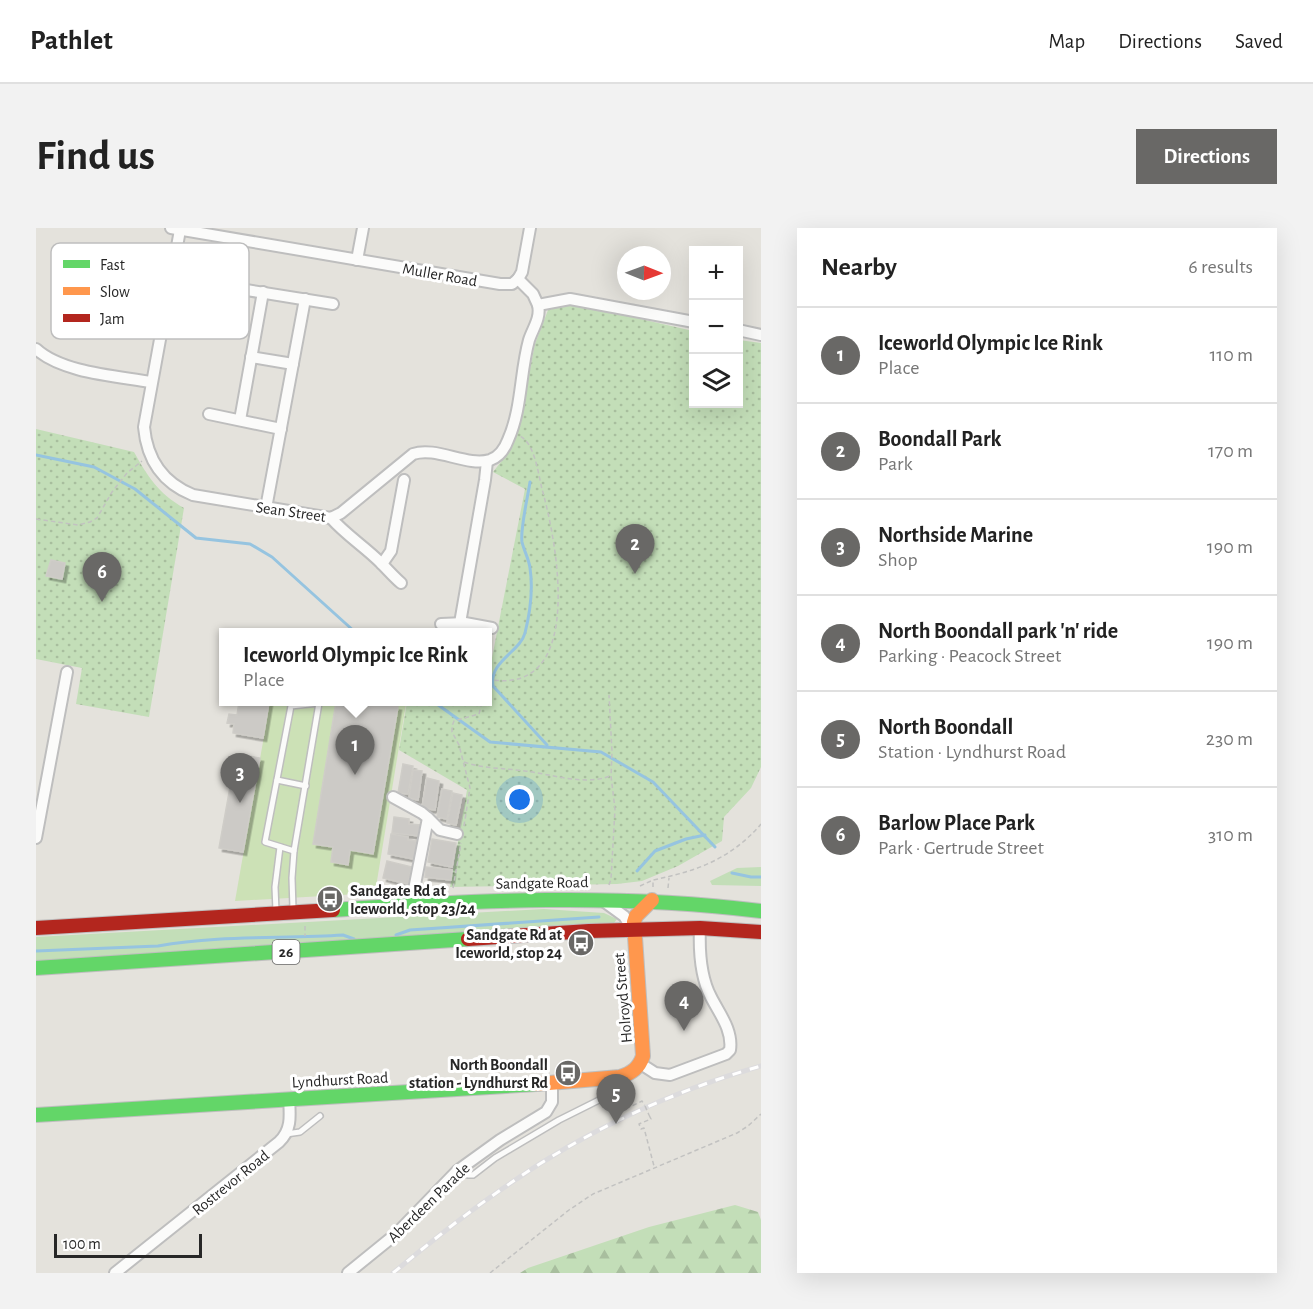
<!DOCTYPE html>
<html lang="en">
<head>
<meta charset="utf-8">
<style>
  body { margin:0; font-family:"Alegreya Sans",sans-serif; background:#f2f2f2; color:#222 }
  .controls { position:absolute; right:18px; top:18px; display:grid; overflow:hidden; border-radius:0px; box-shadow:0 6px 24px #0002 }
  .controls button { width:54px; height:54px; display:grid; place-items:center; padding:0; border:0; border-bottom:2px solid #e0e0e0; background:#fff; color:#222; font:30px sans-serif }
  .compass { position:absolute; left:581px; top:18px; width:54px; height:54px; border-radius:50%; background:#fff; box-shadow:0 6px 24px #0002; rotate:91deg }
  .scale { position:absolute; left:18px; bottom:15px; width:148px; box-sizing:border-box; padding-left:6px; border:3px solid #272727; border-top:0; font-size:16px; line-height:21px; white-space:nowrap; color:#272727; -webkit-text-stroke:4px #fff; paint-order:stroke }
  .you { position:absolute; left:484px; top:572px; width:21px; height:21px; margin:-15px; border:4px solid #fff; border-radius:50%; background:#1a73e8; box-shadow:0 0 0 9px #1a73e833 }
  .badge { display:grid; place-items:center; width:39px; height:39px; border-radius:50%; background:#696866; color:#fff; font-size:20px; font-weight:700 }
  .pin { position:absolute; translate:-50% -50px; filter:drop-shadow(0 2px 3px #0008) }
  .pin::after { content:''; position:absolute; top:32px; width:21px; height:18px; background:inherit; clip-path:polygon(0 0,100% 0,50% 100%) }
  .popup { position:absolute; left:183px; top:400px; width:273px; height:78px; box-sizing:border-box; display:grid; place-content:center; border-radius:0px; background:#fff; filter:drop-shadow(0 2px 4px #0005); font-size:20px; white-space:nowrap; color:#767676 }
  .popup b { font-size:22px; color:#222 }
  .popup::after { content:''; position:absolute; left:50%; top:100%; margin-left:-12px; border:12px solid transparent; border-top-color:#fff }
  .list { margin:0; padding:0; list-style:none }
  h2 { display:flex; justify-content:space-between; align-items:center; height:78px; margin:0; padding:0 24px; font-size:26px }
  h2 small { font-size:20px; font-weight:400; color:#767676 }
  .list li { display:grid; grid-template-columns:39px 1fr auto; gap:18px; align-items:center; box-sizing:border-box; height:96px; padding:0 24px; border-top:2px solid #e0e0e0 }
  .list b { display:block; font-size:22px; white-space:nowrap }
  .list p { margin:0; font-size:20px; white-space:nowrap; color:#767676 }
  .list em { font-size:20px; font-style:normal; color:#767676 }
  .icon { flex:none; width:33px; height:33px; fill:none; stroke:currentColor; stroke-width:2; stroke-linecap:round; stroke-linejoin:round }
  .map { position:relative; flex:none; width:725px; height:1045px; overflow:hidden; border-radius:0px }
  header { display:flex; align-items:center; gap:36px; box-sizing:border-box; height:84px; padding:0 30px; background:#fff; border-bottom:2px solid #e0e0e0 }
  header strong { font-size:28px }
  nav { display:flex; gap:33px; margin-inline-start:auto; font-size:21px }
  .intro { display:flex; align-items:center; justify-content:space-between; box-sizing:border-box; height:144px; padding:0 36px }
  h1 { margin:0; font-size:42px }
  .button { padding:15px 27px; border-radius:0px; background:#696866; color:#fff; font-size:21px; font-weight:700 }
  main { display:flex; gap:36px; padding:0 36px }
  aside { flex:1; background:#fff; border-radius:0px; box-shadow:0 6px 24px #0002 }
  .map>svg:first-child { display:block }
</style>
</head>
<body>
<header>
<strong>Pathlet</strong>
<nav><a>Map</a><a>Directions</a><a>Saved</a></nav>
</header>
<div class="intro"><h1>Find us</h1><a class="button">Directions</a></div>
<main>
<div class="map">
<svg width="725" height="1045" viewBox="0 0 725 1045">
  <defs>
    <pattern id="forest-firs" width="22" height="20" patternUnits="userSpaceOnUse" patternTransform="scale(1.5)"><rect width="22" height="20" fill="#c3deb8"/><path d="M5 1l3.5 6h-7zM16 11l3.5 6h-7z" fill="#a8be9e"/></pattern>
    <pattern id="park-dots" width="8" height="8" patternUnits="userSpaceOnUse" patternTransform="scale(1.5)"><rect width="8" height="8" fill="#c3deb8"/><path d="M2 2h.1M6 6h.1" fill="none" stroke="#a8be9e" stroke-width="1.8" stroke-linecap="round"/></pattern>
    <filter id="shadow"><feDropShadow dx="3.5" dy="3.5" stdDeviation="0" flood-color="#0004"/></filter>
  </defs>
  <rect width="100%" height="100%" fill="#e4e2dc"/>
  <g fill="#c3deb8">
    <path d="M725,639v19l-49,-1 -2,-4 27,-13z"/>
    <path d="M508,681l60,4 13,6 -3,4 -578,42v-28z"/>
  </g>
  <path fill="url(#forest-firs)" d="M699,977l23,7 3,8v53h-241l8,-5 121,-41z"/>
  <g fill="url(#park-dots)">
    <path d="M531,74l126,29 1,73h44l1,-64 22,3v424l-10,21 -27,29 -2,24 -44,25 -36,15 -25,3 -167,3 17,-97 -68,-40 8,-48h80v-29h2l36,-184 -32,-17 18,-23 5,-12 19,-93 13,-34z"/>
    <path d="M0,201l98,23c14,25 24,41 50,56l-35,209 -73,-13 6,-36 -46,-9z"/>
  </g>
  <path fill="#cce1b6" d="M234,474h133l3,2 -31,189 -140,8z"/>
  <g fill="none" stroke-linecap="round" stroke-linejoin="round">
    <g stroke="#96c4e0" stroke-width="3">
      <path d="M0,227l58,12 41,22 61,49 54,6 22,13 83,75"/>
      <path d="M494,254c-2,14 -10,47 -8,60 2,9 7,17 8,26 3,20 0,45 -5,65 -5,19 -36,28 -32,53l54,59"/>
      <path d="M398,474l56,40 111,10 52,30 62,65"/>
      <path d="M601,643l18,-20 31,-12 19,-4"/>
      <path d="M696,645l19,4h10"/>
      <path d="M360,707l14,-5 189,-13"/>
      <path d="M0,723l122,-5c60,-11 124,-7 185,-11l11,4"/>
    </g>
  </g>
  <g fill="#cccac6" stroke="#cfcdc8" stroke-width="1.5" filter="url(#shadow)">
    <path d="M15,332l14,3 -3,16 -16,-3z"/>
    <path d="M203,474h30l-6,36 -30,-5 1,-9 -7,-1 2,-9 8,1z"/>
    <path d="M300,474h28l34,5 -25,147 -23,-4 -2,15 -17,-3 2,-15 -20,-3z"/>
    <path d="M200,526l24,4 -17,94 -24,-4z"/>
    <path d="M367,536l10,2 -5,28 -10,-1z"/>
    <path d="M377,542l9,1 -4,29 -9,-2z"/>
    <path d="M391,550l12,3 -4,29 -13,-2z"/>
    <path d="M406,561l10,2 -5,28 -10,-2z"/>
    <path d="M417,565l9,2 -6,30 -9,-2z"/>
    <path d="M358,589l15,2v5l12,1 -1,11 -28,-3z"/>
    <path d="M355,606l17,3v3l9,1 -3,18 -26,-5z"/>
    <path d="M396,611l24,4 -4,24 -24,-5z"/>
    <path d="M351,633l25,6 -4,17 -25,-6z"/>
    <path d="M390,639l26,3 -1,10 -26,-3z"/>
  </g>
  <g fill="none" stroke-linecap="round" stroke-linejoin="round">
    <defs>
      <g id="lane">
        <path d="M657,129l1,-4"/>
        <path d="M283,475l-25,148 -29,-9 26,-136z"/>
        <path d="M241,552l29,6"/>
        <path d="M257,681l-1,-31 2,-27"/>
        <path d="M240,683l-1,-24 5,-40"/>
        <path d="M250,906l14,-2 20,-16"/>
        <path d="M421,943l11,4h5l22,-17 64,-38 48,-24 5,-6 3,-10"/>
      </g>
      <g id="street">
        <path d="M135,0l329,56h12l6,-5"/>
        <path d="M144,2l-36,197c3,33 19,56 49,68l138,23 10,-5 72,-59c23,-8 54,13 77,6 9,-3 15,-12 18,-20 14,-31 12,-68 21,-100 4,-12 12,-22 9,-35"/>
        <path d="M321,32l6,-32"/>
        <path d="M482,51l15,15 5,11 32,-6 124,23"/>
        <path d="M482,51l4,-7 8,-44"/>
        <path d="M198,60l99,16"/>
        <path d="M702,102l23,5"/>
        <path d="M0,121c26,24 81,27 115,33"/>
        <path d="M215,129l42,7"/>
        <path d="M173,186l72,15"/>
        <path d="M204,192l23,-128"/>
        <path d="M230,280l39,-209"/>
        <path d="M295,290c15,17 34,29 50,45 7,7 13,14 20,20"/>
        <path d="M346,336l9,-13 13,-71"/>
        <path d="M424,395l25,-143 2,-19"/>
        <path d="M405,396l24,-1 27,5"/>
        <path d="M357,569l29,16 6,5 -17,87"/>
        <path d="M392,590l12,12 17,4"/>
        <path d="M0,610l31,-166"/>
        <path d="M566,672l22,16 9,14"/>
        <path d="M605,836l14,9 15,2 56,-21 4,-4c3,-20 -11,-37 -19,-53 -11,-21 -12,-46 -11,-69"/>
        <path d="M79,1045l164,-131c13,-12 11,-27 10,-43"/>
        <path d="M312,1045l48,-39 61,-63 43,-31 46,-28 6,-10v-19"/>
      </g>
      <g id="fast">
        <path d="M297,682c144,-10 284,-17 428,1"/>
        <path d="M0,740l432,-29"/>
        <path d="M0,887l501,-31"/>
      </g>
      <path id="slow" d="M501,856l83,-7c12,-4 19,-9 23,-21l-9,-134 2,-6 16,-16"/>
      <g id="jam">
        <path d="M0,700l297,-18"/>
        <path d="M432,711l121,-8 111,-3 61,4"/>
      </g>
    </defs>
    <use href="#lane" stroke="#bebebe" stroke-width="8"/>
    <use href="#street" stroke="#bebebe" stroke-width="14"/>
    <use href="#fast" stroke="#bebebe" stroke-width="16"/>
    <use href="#slow" stroke="#bebebe" stroke-width="16"/>
    <use href="#jam" stroke="#bebebe" stroke-width="16"/>
    <g stroke="#c2c2c1" stroke-width="1.5" stroke-dasharray="4.5 3" stroke-linecap="butt">
      <path d="M0,291l42,6 12,-3 7,-4 15,-26 15,-19 15,-12"/>
      <path d="M451,451c100,20 70,-137 55,-190 -4,-16 -7,-45 -22,-53"/>
      <path d="M428,534c20,7 40,6 61,9 26,3 59,15 85,5"/>
      <path d="M428,598l6,-38 -11,-43 -7,-13v-6l2,-5 25,-7 3,-12"/>
      <path d="M573,657l2,-6 4,-70 -4,-33 1,-24 -3,-57"/>
      <path d="M604,658l13,-6"/>
      <path d="M617,659v-7c44,-9 78,-21 108,-56"/>
      <path d="M417,660l8,-45"/>
      <path d="M632,660l1,-10"/>
      <path d="M269,698v10"/>
      <path d="M597,867l-5,7 4,4 10,-5 3,5"/>
      <path d="M613,887l2,4 -12,5 2,5 3,-1 10,38"/>
      <path d="M454,1045l79,-63 24,-16 144,-61 11,-7 13,-12"/>
    </g>
    <use href="#lane" stroke="#fbfbfa" stroke-width="5"/>
    <use href="#street" stroke="#fbfbfa" stroke-width="10"/>
    <use href="#fast" stroke="#63d668" stroke-width="14"/>
    <use href="#slow" stroke="#ff974d" stroke-width="14"/>
    <use href="#jam" stroke="#b3261e" stroke-width="14"/>
    <defs>
      <path id="rail" d="M357,1045c35,-29 71,-58 109,-84 78,-55 167,-97 259,-123"/>
    </defs>
    <use href="#rail" stroke="#dcdbdd" stroke-width="5"/>
    <use href="#rail" stroke="#fff" stroke-width="3" stroke-dasharray="9" stroke-linecap="butt"/>
    <path stroke="#c2c2c1" stroke-width="1.5" stroke-dasharray="4.5 3" stroke-linecap="butt" d="M609,878l4,9"/>
  </g>
  <defs>
    <symbol id="bus-disc" viewBox="-11 -11 22 22"><circle r="9.5" fill="#696866" stroke="#fff"/><path d="M-5-6H5V4H4V6H2V4H-2V6H-4V4H-5ZM-3.5-4V0h7V-4ZM-3.5 1.2v1.5H-2V1.2ZM2 1.2v1.5H3.5V1.2Z" fill="#fff"/></symbol>
  </defs>
  <g fill-rule="evenodd">
    <use href="#bus-disc" x="279" y="656" width="30" height="30"/>
    <use href="#bus-disc" x="530" y="700" width="30" height="30"/>
    <use href="#bus-disc" x="517" y="830" width="30" height="30"/>
  </g>
  <g text-anchor="middle" stroke-width="6" stroke-linejoin="round" paint-order="stroke">
    <rect fill="#fff" stroke="#686868" stroke-width="1.5" x="236.5" y="712" width="27" height="24" rx="4.5"/>
    <g font-size="15" font-weight="bold" fill="#272727">
      <text x="250" y="729">26</text>
    </g>
    <g font-size="16" fill="#272727" stroke="#fff">
      <text transform="translate(404 46) rotate(10)" y="6">Muller Road</text>
      <text transform="translate(255 283) rotate(8)" y="6">Sean Street</text>
      <text transform="translate(506 654) rotate(-1)" y="6">Sandgate Road</text>
      <text transform="translate(586 770) rotate(-95)" y="6">Holroyd Street</text>
      <text transform="translate(304 851) rotate(-3)" y="6">Lyndhurst Road</text>
      <text transform="translate(194 954) rotate(-39)" y="6">Rostrevor Road</text>
      <text transform="translate(392 974) rotate(-44)" y="6">Aberdeen Parade</text>
    </g>
    <g font-size="16" font-weight="bold" fill="#272727" stroke="#fff" text-anchor="end">
      <text x="314" y="668" text-anchor="start">Sandgate Rd at<tspan x="314" dy="18">Iceworld, stop 23/24</tspan></text>
      <text x="526" y="712">Sandgate Rd at<tspan x="526" dy="18">Iceworld, stop 24</tspan></text>
      <text x="512" y="842">North Boondall<tspan x="512" dy="18">station - Lyndhurst Rd</tspan></text>
    </g>
  </g>
  <rect x="15" y="15" width="198" height="96" rx="9" fill="#fff" stroke="#bebebe" stroke-width="1.5"/>
  <rect x="27" y="32" width="27" height="8" fill="#63d668"/>
  <rect x="27" y="59" width="27" height="8" fill="#ff974d"/>
  <rect x="27" y="86" width="27" height="8" fill="#b3261e"/>
  <g font-size="16" fill="#272727">
    <text x="64" y="42">Fast</text>
    <text x="64" y="69">Slow</text>
    <text x="64" y="96">Jam</text>
  </g>
</svg>
<div class="controls">
<button>+</button>
<button>−</button>
<button><svg class="icon" aria-label="layers" viewBox="0 0 24 24"><path d="M12 4l9 5-9 5-9-5zM3 14l9 5 9-5"/></svg></button>
</div>
<svg class="compass" viewBox="-18 -18 36 36"><path d="M0-13l5 13h-10z" fill="#e53935"/><path d="M0 13l5-13h-10z" fill="#767676"/></svg>
<div class="scale">100 m</div>
<div class="you"></div>
<div class="pin badge" style="left:319px;top:547px">1</div>
<div class="popup"><b>Iceworld Olympic Ice Rink</b>Place</div>
<div class="pin badge" style="left:599px;top:346px">2</div>
<div class="pin badge" style="left:204px;top:575px">3</div>
<div class="pin badge" style="left:648px;top:803px">4</div>
<div class="pin badge" style="left:580px;top:896px">5</div>
<div class="pin badge" style="left:66px;top:374px">6</div>
</div>
<aside>
<h2>Nearby<small>6 results</small></h2>
<ul class="list">
<li><span class="badge">1</span><div><b>Iceworld Olympic Ice Rink</b><p>Place</p></div><em>110 m</em></li>
<li><span class="badge">2</span><div><b>Boondall Park</b><p>Park</p></div><em>170 m</em></li>
<li><span class="badge">3</span><div><b>Northside Marine</b><p>Shop</p></div><em>190 m</em></li>
<li><span class="badge">4</span><div><b>North Boondall park 'n' ride</b><p>Parking · Peacock Street</p></div><em>190 m</em></li>
<li><span class="badge">5</span><div><b>North Boondall</b><p>Station · Lyndhurst Road</p></div><em>230 m</em></li>
<li><span class="badge">6</span><div><b>Barlow Place Park</b><p>Park · Gertrude Street</p></div><em>310 m</em></li>
</ul>
</aside>
</main>
</body>
</html>
